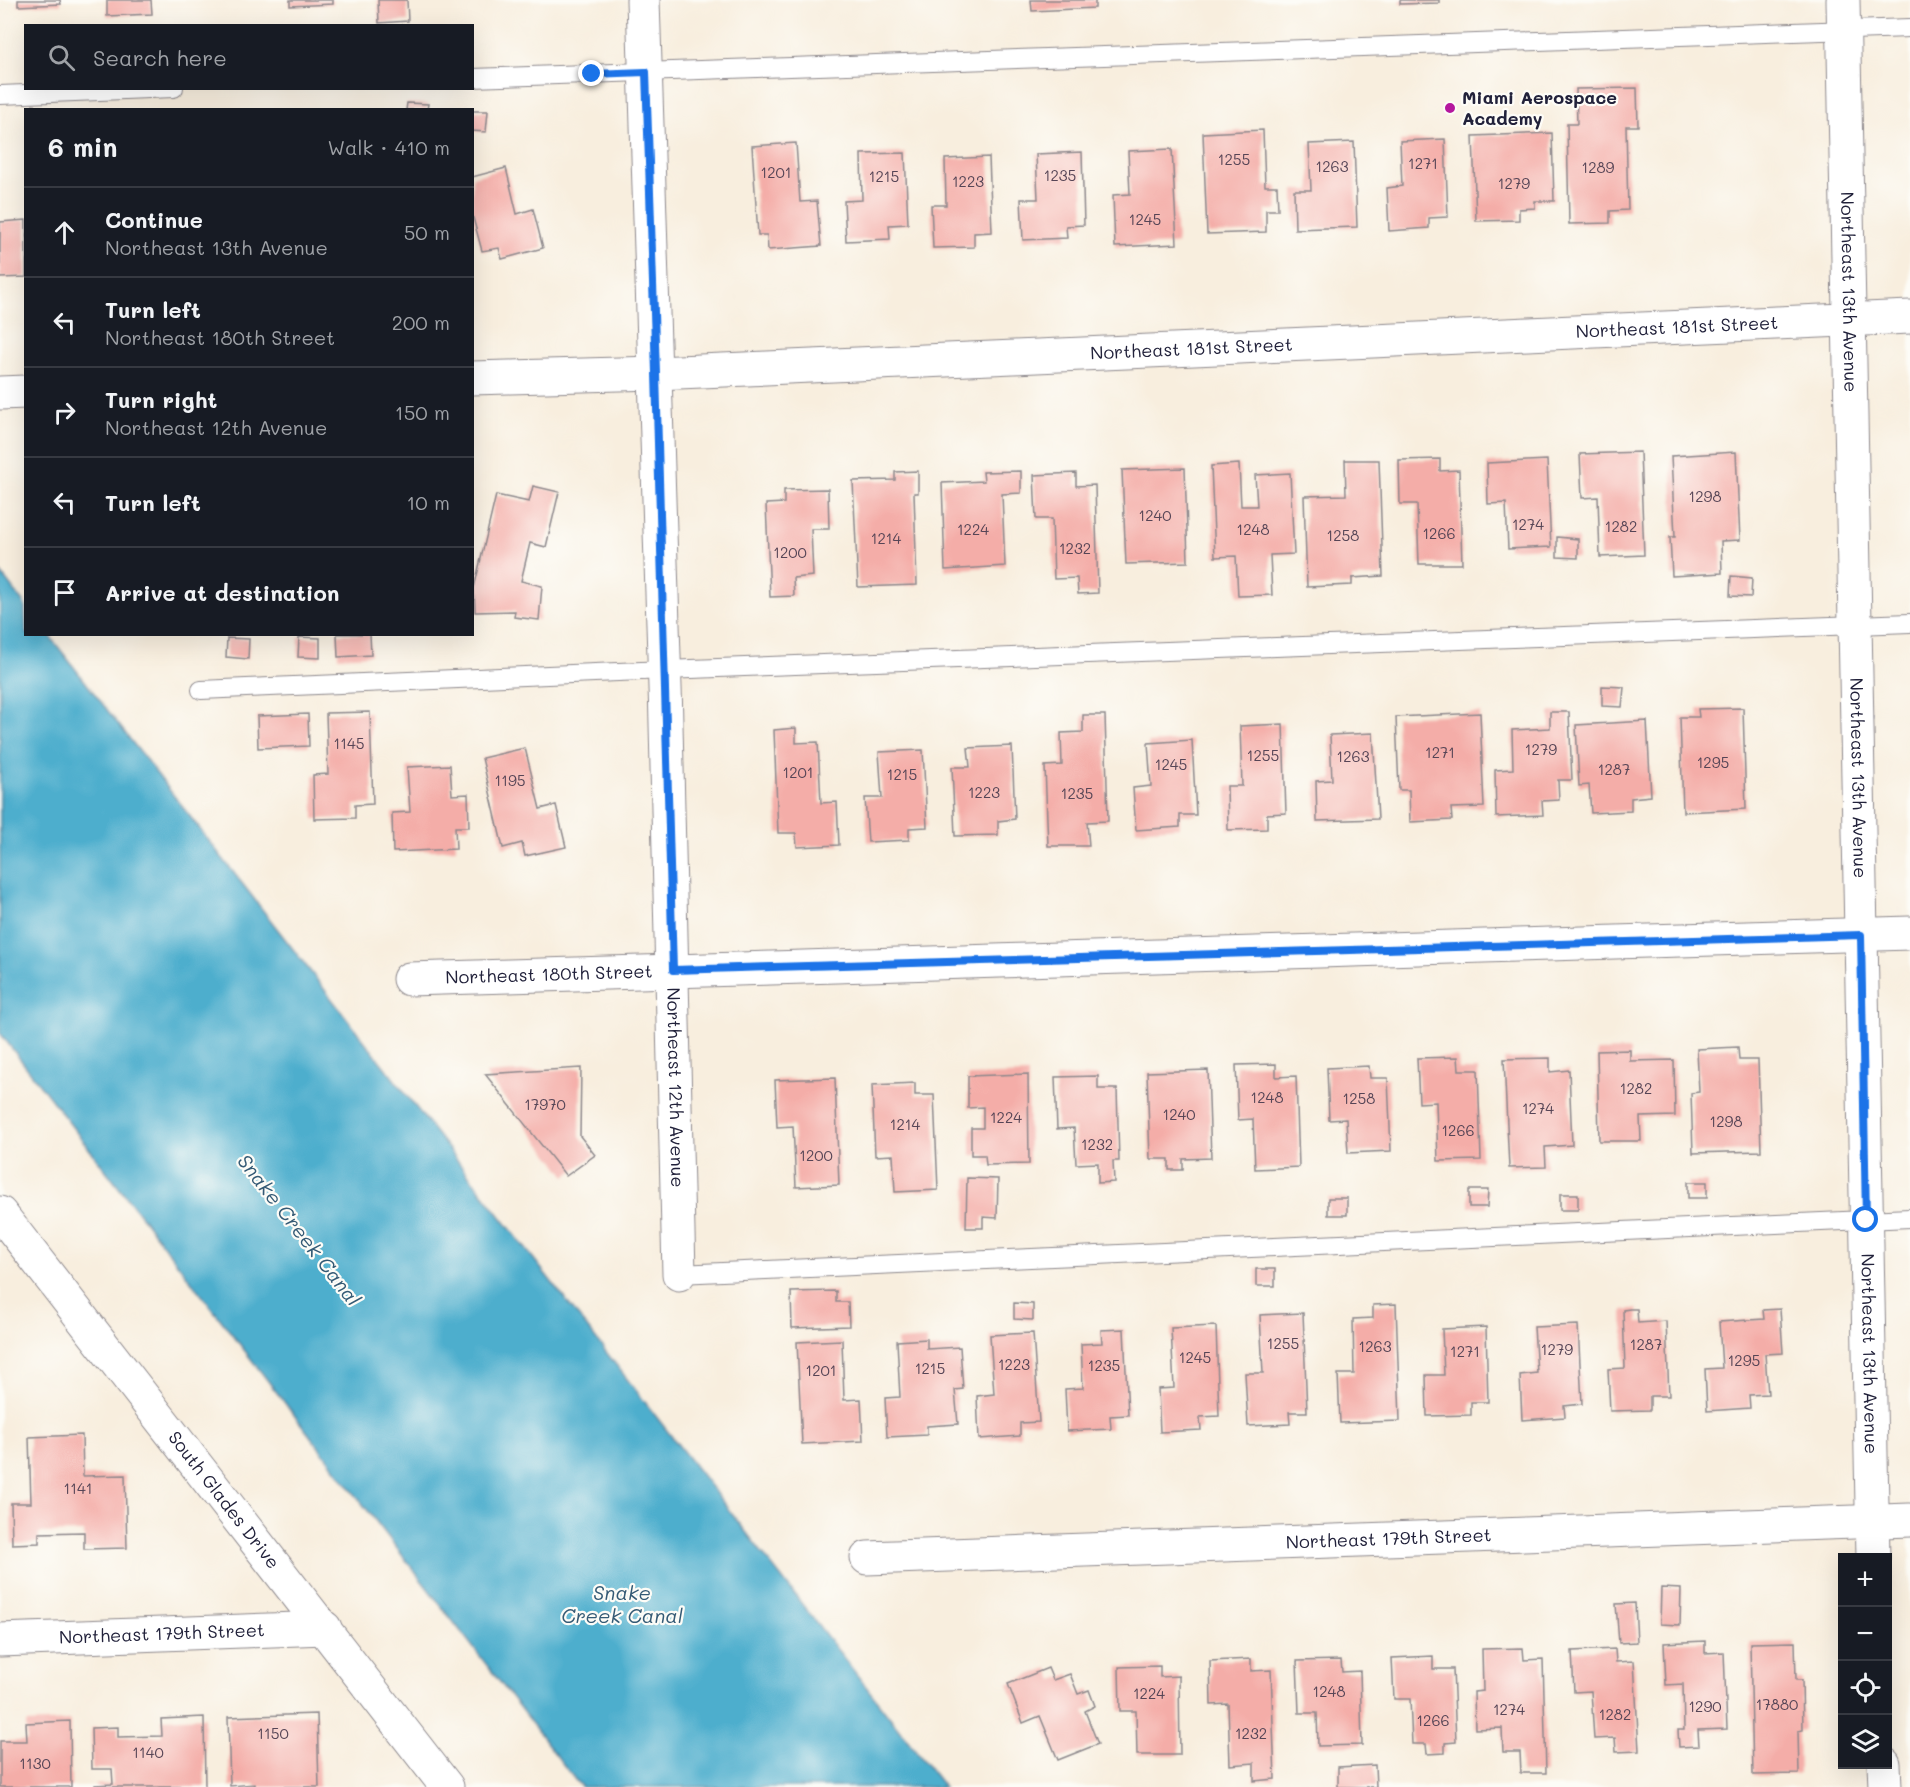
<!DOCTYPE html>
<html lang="en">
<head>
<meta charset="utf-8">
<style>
  body { margin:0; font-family:Mali,sans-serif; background:#242831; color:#f1f3f6 }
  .controls { position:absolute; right:18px; bottom:18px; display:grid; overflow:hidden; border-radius:0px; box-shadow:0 6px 24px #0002 }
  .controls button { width:54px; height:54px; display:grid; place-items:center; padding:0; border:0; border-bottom:2px solid #363941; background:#171b24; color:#f1f3f6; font:30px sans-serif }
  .stop { position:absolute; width:18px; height:18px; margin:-14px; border:4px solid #1a73e8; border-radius:50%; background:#fff }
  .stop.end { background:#1a73e8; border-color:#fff; box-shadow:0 2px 6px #0008 }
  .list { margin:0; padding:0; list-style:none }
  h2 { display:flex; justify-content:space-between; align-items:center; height:78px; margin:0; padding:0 24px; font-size:26px }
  h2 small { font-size:20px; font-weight:400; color:#9ea1a6 }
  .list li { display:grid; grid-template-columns:39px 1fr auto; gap:18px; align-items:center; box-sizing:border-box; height:90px; padding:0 24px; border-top:2px solid #363941 }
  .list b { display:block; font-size:22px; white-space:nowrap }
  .list p { margin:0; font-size:20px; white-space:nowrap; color:#9ea1a6 }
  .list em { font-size:20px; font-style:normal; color:#9ea1a6 }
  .icon { flex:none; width:33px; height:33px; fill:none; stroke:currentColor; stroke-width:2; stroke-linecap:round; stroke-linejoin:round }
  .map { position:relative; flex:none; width:1910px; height:1787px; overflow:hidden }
  .search { position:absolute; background:#171b24; box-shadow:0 6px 24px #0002; left:24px; top:24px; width:450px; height:66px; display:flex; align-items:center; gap:15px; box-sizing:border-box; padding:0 21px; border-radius:0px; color:#9ea1a6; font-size:22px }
  .panel { position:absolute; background:#171b24; box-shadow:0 6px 24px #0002; left:24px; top:108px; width:450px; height:528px; border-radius:0px }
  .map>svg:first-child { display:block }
</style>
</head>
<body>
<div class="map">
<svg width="1910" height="1787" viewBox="0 0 1910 1787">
  <rect width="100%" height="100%" fill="#fdfcf7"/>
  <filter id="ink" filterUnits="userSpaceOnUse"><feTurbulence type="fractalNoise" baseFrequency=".0167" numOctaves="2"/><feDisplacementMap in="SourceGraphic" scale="12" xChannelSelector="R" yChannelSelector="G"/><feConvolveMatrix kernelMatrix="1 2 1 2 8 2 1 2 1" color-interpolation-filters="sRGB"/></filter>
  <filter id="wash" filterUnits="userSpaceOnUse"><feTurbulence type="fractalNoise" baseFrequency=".008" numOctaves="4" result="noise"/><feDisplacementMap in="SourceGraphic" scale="24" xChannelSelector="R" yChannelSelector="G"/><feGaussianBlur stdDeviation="1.35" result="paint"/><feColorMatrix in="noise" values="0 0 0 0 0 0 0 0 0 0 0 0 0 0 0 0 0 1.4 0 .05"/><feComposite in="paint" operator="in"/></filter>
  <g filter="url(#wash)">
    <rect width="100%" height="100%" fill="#f8eede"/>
    <path fill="#4eaecd" stroke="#386884" stroke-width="1.5" d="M0,572l25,33 1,29 23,1 895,1152h-362l-6,-6 -576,-748z"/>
    <g id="blocks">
      <g fill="#f4ada8">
        <path d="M18,0h42l1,4 -43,2z"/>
        <path d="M107,0h44l1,14 -45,2z"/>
        <path d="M290,0h43v4l-43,2z"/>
        <path d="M378,0h29l1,21 -29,2z"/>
        <path d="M1031,0h64v8l-63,3z"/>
        <path d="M1400,0h39v3l-39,1z"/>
        <path d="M1637,88l1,38h-12l2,84 -18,1v12l-41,1 -2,-100h10l-1,-35z"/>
        <path d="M407,103l21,1 -1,6h-21z"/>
        <path d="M472,111h16l-2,21 -14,-1z"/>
        <path d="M1263,130l2,56h12l1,24h-12v22l-59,2 -4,-101z"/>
        <path d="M1552,133l2,68h-19v7l-16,1v11l-43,1 -3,-85z"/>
        <path d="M1445,139l3,78 -19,1v10l-40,3 -2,-43 15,-2 -2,-45z"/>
        <path d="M1354,142l3,85 -62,2 -1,-39h17l-2,-46z"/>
        <path d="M796,143l4,59 17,-1 4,45 -53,4 -1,-15h-9l-6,-89z"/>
        <path d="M1172,149l5,95 -62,3 -2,-52 17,-1 -2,-43z"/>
        <path d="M1082,152l2,73 -18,1 1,12 -44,2 -2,-41h17l-2,-45z"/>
        <path d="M905,153l3,71 -19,1 1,14 -44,2 -2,-40 18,-1 -1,-46z"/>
        <path d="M989,157l3,75 -18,1v14l-41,1 -2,-43h15l-1,-46z"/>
        <path d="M506,168l11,46 16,-5 10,39 -41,11 -3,-11 -17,3 -10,-37v-37z"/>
        <path d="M26,220v57l-26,1v-56z"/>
        <path d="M1640,452l4,103 -44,2 -2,-60 -16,1 -2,-44z"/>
        <path d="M1736,452l4,88 -19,1 1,32 -50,3 -2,-39h5l-4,-81z"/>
        <path d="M1440,459v12l19,-1 3,94h-43l-2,-60h-17l-1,-44z"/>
        <path d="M1345,460h34l4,116 -31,2v7l-45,2 -3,-91 42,-1z"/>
        <path d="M1547,460l4,87 -43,2 -2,-46 -18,1 -1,-41z"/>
        <path d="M1239,464l2,42h16l-2,-31 35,-2 4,81 -24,1 2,40 -34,1 -2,-40 -21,1 -4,-91z"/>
        <path d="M1185,468l3,94 -62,2 -4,-94z"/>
        <path d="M918,471v22h-4l3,92 -59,2 -5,-106 42,-1v-8z"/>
        <path d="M1021,471v22l-19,1 3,72 -60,4 -3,-87 42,-2 -1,-9z"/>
        <path d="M1076,473v13l19,-1 3,108 -20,1 -1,-16 -23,1 -2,-60h-16l-2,-44z"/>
        <path d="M533,486l26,6 -13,55 -16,-4 -9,38 21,5 -3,34 -25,-3 1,-6 -40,1 -1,-24 22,-93 33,7z"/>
        <path d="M828,489l1,40h-18l2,47 -20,2 1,18 -24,1 -4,-93 18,-1v-13z"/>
        <path d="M1557,537l21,2v19l-21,-1z"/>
        <path d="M1731,576l21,2 -1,19 -21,-1z"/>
        <path d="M337,634h33l1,21 -33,2z"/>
        <path d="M299,637l21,1v20l-22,-1z"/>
        <path d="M227,638l22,1 -1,20 -22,-2z"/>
        <path d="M1602,686l22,1 -2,20 -20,-1z"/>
        <path d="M1743,708l3,101 -63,3 -3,-95h19l-1,-8z"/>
        <path d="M370,712l3,92 -18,1v13l-41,1 -1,-44 15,-1 -2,-61z"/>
        <path d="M1550,712h19l3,68h-14l1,20 -17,1 1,14 -47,2 -1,-47 18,-1 -1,-39 38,-2z"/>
        <path d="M1480,713l4,94 -33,1 1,12 -42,2 -1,-32h-10l-3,-73z"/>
        <path d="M308,714l1,32 -51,2 -1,-32z"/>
        <path d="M1083,715h22l3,106 -21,1 2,24h-41l-3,-80 17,-1 -1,-32 22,-1z"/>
        <path d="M1647,721l4,75 -20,2v13l-40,2 -2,-28 -10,1 -3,-61z"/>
        <path d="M1283,724l3,89 -19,1v15l-39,1 -1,-44h15l-2,-60z"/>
        <path d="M796,728v15l22,-1 3,61 16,-1 2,43 -42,2 -1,-14h-18l-4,-103z"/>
        <path d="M1373,733l5,86 -61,2 -1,-40 16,-1 -2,-45z"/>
        <path d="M1192,740l4,75h-16v12l-44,3 -3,-42 18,-2 -3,-43z"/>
        <path d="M1012,746l3,73 -17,2v14l-43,1 -3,-69h18l-2,-19z"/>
        <path d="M525,748l15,61 16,-4 10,42 -41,9 -3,-13 -19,5 -21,-90z"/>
        <path d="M923,750l4,77 -18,1v12l-41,2 -3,-44h17l-3,-46z"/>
        <path d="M450,765l2,30 16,-1 1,33h-14l1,22 -63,3 -1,-39 18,-1 -3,-45z"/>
        <path d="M1738,1047l1,13h19l3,91 -68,2 -2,-60 8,-1 -2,-43z"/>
        <path d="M1630,1050v11l44,-1 1,56 -35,1 1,24h-42l-2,-90z"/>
        <path d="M1458,1057l1,13h19l3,90 -43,1 -2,-59 -17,1 -2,-45z"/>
        <path d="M1550,1058v14l19,-2 3,75 -27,2 1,20 -37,1 -5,-109z"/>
        <path d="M1276,1064v13l20,-1 3,91 -44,2 -2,-50 -15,1 -2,-55z"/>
        <path d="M1369,1066l1,12h18l3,73 -43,2 -2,-34 -17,1 -2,-52z"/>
        <path d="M581,1068l-1,68 15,19 -29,21 -81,-102z"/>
        <path d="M1208,1070l3,88 -28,1v11h-14v-11h-19l-3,-87z"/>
        <path d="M1028,1074l1,90 -43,1 -1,-10h-14v-27h12v-21l-15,1v-32z"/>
        <path d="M1098,1076v13h19l2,72h-6l1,21 -16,1v-20l-22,1 -2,-36 -17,1 -2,-52z"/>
        <path d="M835,1078l4,107 -43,2 -3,-61 -16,1 -2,-47z"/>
        <path d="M915,1083v12h19l4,95 -43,2 -2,-37 -18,1 -3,-71z"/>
        <path d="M967,1178l31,1 -1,39 -14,-1v11h-17z"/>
        <rect x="1688" y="1182" width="19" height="16"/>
        <path d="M1469,1190h19l-1,17h-18z"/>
        <rect x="1560" y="1194" width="18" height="16"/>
        <rect x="1328" y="1198" width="19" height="17"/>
        <rect x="1256" y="1269" width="19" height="17"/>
        <path d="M836,1291v11h12l1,24 -57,2 -1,-36z"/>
        <path d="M1014,1303l19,1v16l-19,-1z"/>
        <path d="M1396,1304l4,117 -60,2 -2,-49h16l-1,-55 20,-1v-13z"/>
        <path d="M1630,1309h7l1,14 28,-2 3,75h-19v14l-40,1 -2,-42 17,-1 -2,-58z"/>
        <path d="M1780,1309l3,44 -18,1 3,40 -19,1 1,13 -43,3 -2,-42 17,-1 -3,-46 45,-3 -1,-9z"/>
        <path d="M1303,1313l4,99h-18l1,12 -42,2 -3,-53h18l-3,-58z"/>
        <path d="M1578,1325l4,79 -18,2 1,11 -43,3 -2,-45 17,-2 -3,-46z"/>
        <path d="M1216,1326l3,90 -19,1 1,13 -41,2 -2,-43 16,-1 -3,-60z"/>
        <path d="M1486,1327l2,75h-17v13l-44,1 -1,-41h18l-2,-46z"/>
        <path d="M1124,1329l4,86 -18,1 1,13 -44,2 -2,-42 18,-1 -2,-44 21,-1 -1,-13z"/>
        <path d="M1033,1333l6,89 -19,1v13l-41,3 -2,-43 17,-2 -4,-59z"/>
        <path d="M927,1339v10l33,-2 3,42 -8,1 3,34 -31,2v9l-40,2 -2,-39 15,-1 -3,-56z"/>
        <path d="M842,1340l2,60 17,-1 2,42 -61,3 -5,-102z"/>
        <path d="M82,1435l1,41 42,-1 2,73 -43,1v-17l-45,1v10l-27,1 -1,-41h20l-2,-66z"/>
        <path d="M1661,1588l20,1 -1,36 -20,-1z"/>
        <path d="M1635,1603l2,39 -18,1 -3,-39z"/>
        <path d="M1705,1641v12l19,-1 3,77 -29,1 1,16 -20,1 -1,-17h6l-1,-46 -17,1 -2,-42z"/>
        <path d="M1795,1642l1,38h6l1,50 -5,1 1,43 -46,1 -3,-132z"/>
        <path d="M1523,1648l1,12 19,-1 3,114h-25l-1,-21h-17l-1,-24 -27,1 -1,-37 9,-1 -1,-42z"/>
        <path d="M1615,1649l1,13 18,-1 5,90 -23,1 -1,-14 -21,1 -3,-48 -17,1 -2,-41z"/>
        <path d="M1433,1656v13h20l3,73 -11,1v10l-18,1 -1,-10h-14l-2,-45h-16l-2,-41z"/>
        <path d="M1251,1659v12l20,-1 4,109 -21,2v-18l-24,2 -2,-61 -17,1 -1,-44z"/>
        <path d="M1341,1660l1,12 18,-1 2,74 -44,1 -1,-33h-18l-2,-52z"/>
        <path d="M1160,1666v11l19,-1 1,79h-43l-1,-44h-16l-1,-44z"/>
        <path d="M1048,1668l5,12 17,-6 8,20 11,-4 6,16 -10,5 13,33 -40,16 -18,-44 -17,7 -15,-39z"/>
        <path d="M317,1714l2,73h-64v-3l-25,2 -2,-69z"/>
        <path d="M204,1717l1,70h-110v-2l18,-1 -1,-15h-20l-1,-41 27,-1v10l44,-1 -1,-17z"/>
        <path d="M70,1721l1,66h-71v-46h27l-1,-18z"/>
        <path d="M1375,1765l1,22h-38v-20z"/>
      </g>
    </g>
  </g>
  <g filter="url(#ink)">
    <use href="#blocks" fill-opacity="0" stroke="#8d888c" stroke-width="1.5"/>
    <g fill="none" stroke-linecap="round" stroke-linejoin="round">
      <defs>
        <g id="lane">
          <path d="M472,78l1438,-50"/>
          <path d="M0,95l174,-7"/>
          <path d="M201,690l464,-20 1245,-47"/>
          <path d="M679,1274l1231,-56"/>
        </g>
        <g id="street">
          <path id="s1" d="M643,0c15,425 28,849 36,1274"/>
          <path id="s2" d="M1843,0l30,1558"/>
          <path id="s3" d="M472,378l184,-5 1254,-56"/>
          <path d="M0,393l26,-1"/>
          <path id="s4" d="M409,979l1501,-46"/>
          <path id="s5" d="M0,1213l447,574"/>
          <path id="s6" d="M867,1558l1043,-38"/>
          <path id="s7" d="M0,1640l325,-12"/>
          <path d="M1884,1764l1,23"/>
        </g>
      </defs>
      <use href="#lane" stroke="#8d888c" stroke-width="20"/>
      <use href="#street" stroke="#8d888c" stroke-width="35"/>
      <use href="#lane" stroke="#fff" stroke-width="18"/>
      <use href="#street" stroke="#fff" stroke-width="33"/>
    </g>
  </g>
  <g fill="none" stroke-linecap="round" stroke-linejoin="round" filter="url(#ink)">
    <path stroke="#1a73e8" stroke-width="8" d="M592,74l54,-2 10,301 17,597 1188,-35 5,285"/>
  </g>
  <circle fill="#b5179e" stroke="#fdfcf7" stroke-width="2" cx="1450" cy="108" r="6"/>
  <g text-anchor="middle" stroke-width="4.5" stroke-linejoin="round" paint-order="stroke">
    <g font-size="15" fill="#564556">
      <text x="1234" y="165">1255</text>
      <text x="1423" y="169">1271</text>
      <text x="1332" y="172">1263</text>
      <text x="1598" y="173">1289</text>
      <text x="776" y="178">1201</text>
      <text x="1060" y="181">1235</text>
      <text x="884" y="182">1215</text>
      <text x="968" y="187">1223</text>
      <text x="1514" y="189">1279</text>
      <text x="1145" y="225">1245</text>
      <text x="1705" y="502">1298</text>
      <text x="1155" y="521">1240</text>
      <text x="1528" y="530">1274</text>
      <text x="1621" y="532">1282</text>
      <text x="973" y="535">1224</text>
      <text x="1253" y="535">1248</text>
      <text x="1439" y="539">1266</text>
      <text x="1343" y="541">1258</text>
      <text x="886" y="544">1214</text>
      <text x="1075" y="554">1232</text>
      <text x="790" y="558">1200</text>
      <text x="349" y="749">1145</text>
      <text x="1541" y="755">1279</text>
      <text x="1440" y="758">1271</text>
      <text x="1263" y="761">1255</text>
      <text x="1353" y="762">1263</text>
      <text x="1713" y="768">1295</text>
      <text x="1171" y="770">1245</text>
      <text x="1614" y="775">1287</text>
      <text x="798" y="778">1201</text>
      <text x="902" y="780">1215</text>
      <text x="510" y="786">1195</text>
      <text x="984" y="798">1223</text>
      <text x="1077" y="799">1235</text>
      <text x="1636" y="1094">1282</text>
      <text x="1267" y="1103">1248</text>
      <text x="1359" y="1104">1258</text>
      <text x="545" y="1110">17970</text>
      <text x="1538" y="1114">1274</text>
      <text x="1179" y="1120">1240</text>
      <text x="1006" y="1123">1224</text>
      <text x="1726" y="1127">1298</text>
      <text x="905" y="1130">1214</text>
      <text x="1458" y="1136">1266</text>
      <text x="1097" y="1150">1232</text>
      <text x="816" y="1161">1200</text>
      <text x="1283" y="1349">1255</text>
      <text x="1646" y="1350">1287</text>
      <text x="1375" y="1352">1263</text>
      <text x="1557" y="1355">1279</text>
      <text x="1465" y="1357">1271</text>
      <text x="1195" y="1363">1245</text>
      <text x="1744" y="1366">1295</text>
      <text x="1014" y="1370">1223</text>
      <text x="1104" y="1371">1235</text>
      <text x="930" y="1374">1215</text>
      <text x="821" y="1376">1201</text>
      <text x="78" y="1494">1141</text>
      <text x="1329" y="1697">1248</text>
      <text x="1149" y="1699">1224</text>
      <text x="1777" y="1710">17880</text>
      <text x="1705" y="1712">1290</text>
      <text x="1509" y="1715">1274</text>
      <text x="1615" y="1720">1282</text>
      <text x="1433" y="1726">1266</text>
      <text x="273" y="1739">1150</text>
      <text x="1251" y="1739">1232</text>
      <text x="148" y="1758">1140</text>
      <text x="35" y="1769">1130</text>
    </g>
    <g font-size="18" font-weight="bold" fill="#22223b" stroke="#fdfcf7" text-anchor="start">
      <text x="1462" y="104">Miami Aerospace<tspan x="1462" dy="21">Academy</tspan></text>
    </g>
    <g font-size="18" fill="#22223b" stroke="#fdfcf7">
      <text dy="6" stroke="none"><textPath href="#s2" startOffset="292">Northeast 13th Avenue</textPath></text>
      <text dy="6" stroke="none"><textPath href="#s3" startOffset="1206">Northeast 181st Street</textPath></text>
      <text dy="6" stroke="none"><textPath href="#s3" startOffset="720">Northeast 181st Street</textPath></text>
      <text dy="6" stroke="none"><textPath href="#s2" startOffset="778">Northeast 13th Avenue</textPath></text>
      <text dy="6" stroke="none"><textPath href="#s4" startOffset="140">Northeast 180th Street</textPath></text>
      <text dy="6" stroke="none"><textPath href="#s1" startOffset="1088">Northeast 12th Avenue</textPath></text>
      <text dy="6" stroke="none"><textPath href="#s2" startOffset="1354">Northeast 13th Avenue</textPath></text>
      <text dy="6" stroke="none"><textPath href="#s5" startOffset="364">South Glades Drive</textPath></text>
      <text dy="6" stroke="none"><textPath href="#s6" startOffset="522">Northeast 179th Street</textPath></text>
      <text dy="6" stroke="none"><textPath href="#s7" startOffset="162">Northeast 179th Street</textPath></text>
    </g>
    <g font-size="20" font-style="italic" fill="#345a75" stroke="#fdfcf7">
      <text transform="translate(299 1230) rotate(52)" y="7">Snake Creek Canal</text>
      <text x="622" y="1600">Snake<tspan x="622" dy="23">Creek Canal</tspan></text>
    </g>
  </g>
</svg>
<div class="controls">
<button>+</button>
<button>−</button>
<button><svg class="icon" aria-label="locate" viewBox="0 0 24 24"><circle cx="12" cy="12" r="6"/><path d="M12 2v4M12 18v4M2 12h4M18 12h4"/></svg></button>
<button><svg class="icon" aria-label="layers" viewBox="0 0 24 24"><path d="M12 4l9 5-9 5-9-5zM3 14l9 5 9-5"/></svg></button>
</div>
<div class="stop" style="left:1866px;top:1220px"></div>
<div class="stop end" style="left:592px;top:74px"></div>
<div class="search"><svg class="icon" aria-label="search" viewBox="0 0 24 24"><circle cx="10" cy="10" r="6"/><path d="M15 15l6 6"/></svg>Search here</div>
<section class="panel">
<h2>6 min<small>Walk · 410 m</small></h2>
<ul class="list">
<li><svg class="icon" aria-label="ahead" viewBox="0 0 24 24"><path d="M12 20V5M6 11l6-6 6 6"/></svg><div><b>Continue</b><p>Northeast 13th Avenue</p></div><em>50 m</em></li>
<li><svg class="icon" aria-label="left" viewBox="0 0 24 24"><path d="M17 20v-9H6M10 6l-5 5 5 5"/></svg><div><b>Turn left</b><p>Northeast 180th Street</p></div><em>200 m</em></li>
<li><svg class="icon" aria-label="right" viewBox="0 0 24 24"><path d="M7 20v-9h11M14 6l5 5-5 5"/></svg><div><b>Turn right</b><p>Northeast 12th Avenue</p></div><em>150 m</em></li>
<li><svg class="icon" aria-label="left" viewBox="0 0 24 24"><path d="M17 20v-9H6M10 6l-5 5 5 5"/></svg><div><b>Turn left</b></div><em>10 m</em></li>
<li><svg class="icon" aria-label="arrive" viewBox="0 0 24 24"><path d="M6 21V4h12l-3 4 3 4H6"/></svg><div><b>Arrive at destination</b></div></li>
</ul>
</section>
</div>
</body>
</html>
